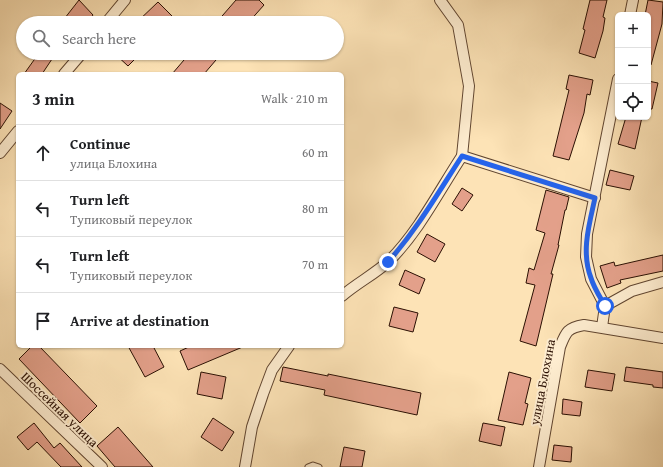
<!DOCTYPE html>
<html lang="en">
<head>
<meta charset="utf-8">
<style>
  body { margin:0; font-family:"Gentium Book Plus",serif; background:#f6f6f6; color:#202124 }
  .controls { position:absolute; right:12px; top:12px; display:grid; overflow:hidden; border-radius:6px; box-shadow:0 1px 3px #0004 }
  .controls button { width:36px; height:36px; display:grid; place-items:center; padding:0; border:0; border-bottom:1px solid #e0e0e0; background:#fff; color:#202124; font:20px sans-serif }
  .stop { position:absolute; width:12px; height:12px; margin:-9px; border:3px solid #2563eb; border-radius:50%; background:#fff }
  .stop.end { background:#2563eb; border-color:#fff; box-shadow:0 1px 4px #0008 }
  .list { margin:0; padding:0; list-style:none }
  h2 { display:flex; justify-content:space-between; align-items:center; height:52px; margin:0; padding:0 16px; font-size:17px }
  h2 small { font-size:13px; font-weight:400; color:#757577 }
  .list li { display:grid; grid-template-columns:26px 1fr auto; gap:12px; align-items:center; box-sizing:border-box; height:56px; padding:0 16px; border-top:1px solid #e0e0e0 }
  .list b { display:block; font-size:15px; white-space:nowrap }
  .list p { margin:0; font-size:13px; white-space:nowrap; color:#757577 }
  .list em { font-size:13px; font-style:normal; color:#757577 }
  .icon { flex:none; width:22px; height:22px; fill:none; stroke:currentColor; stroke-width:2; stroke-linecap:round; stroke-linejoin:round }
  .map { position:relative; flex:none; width:663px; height:467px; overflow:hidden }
  .search { position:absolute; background:#fff; box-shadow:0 1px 3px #0004; left:16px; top:16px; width:328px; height:44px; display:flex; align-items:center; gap:10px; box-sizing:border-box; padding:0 14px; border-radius:22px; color:#757577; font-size:15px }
  .panel { position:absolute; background:#fff; box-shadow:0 1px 3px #0004; left:16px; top:72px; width:328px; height:276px; border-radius:6px }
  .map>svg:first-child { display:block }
</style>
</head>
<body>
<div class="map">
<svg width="663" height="467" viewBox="0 0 663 467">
  <rect width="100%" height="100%" fill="#fde3b6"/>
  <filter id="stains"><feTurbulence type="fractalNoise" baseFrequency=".005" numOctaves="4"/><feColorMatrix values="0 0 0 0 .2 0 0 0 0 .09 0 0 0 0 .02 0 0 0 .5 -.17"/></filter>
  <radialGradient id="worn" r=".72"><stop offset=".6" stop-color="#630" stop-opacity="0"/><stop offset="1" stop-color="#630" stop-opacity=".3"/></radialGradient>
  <g fill="#e3a08a" stroke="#2b1003">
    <path d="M79,0l14,15 -6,8h-26z"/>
    <path d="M236,0h23l5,5 -16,18h-32z"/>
    <path d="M590,0h17l-4,17 2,1 -2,13 -8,27 -16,-5 6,-23 -2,-1z"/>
    <path d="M648,0l15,2 -1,22 -11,41h-3v-50h-3z"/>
    <path d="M158,2l14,14 -7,7h-29z"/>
    <path d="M39,53h17l-14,21h-18z"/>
    <path d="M114,53h27l-13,13z"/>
    <path d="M190,53h32l-18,21h-32z"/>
    <path d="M569,75l24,5 -3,15 -3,-1 -3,19 -15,47 -16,-4 16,-66 -3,-1z"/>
    <path d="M648,81l10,2 -6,26h-4z"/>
    <path d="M0,103l12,8 -12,18z"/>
    <path d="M626,117h16l-7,32 -17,-5z"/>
    <path d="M610,170l24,6 -4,14 -24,-5z"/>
    <path d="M462,188l11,7 -11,16 -10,-7z"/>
    <path d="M546,190l23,7 -3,13h-1l-7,35h1l-8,29h2l-17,72 -16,-5 15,-56 -9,-2 3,-15 5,2 11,-37 -9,-3z"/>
    <path d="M427,234l18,10 -10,18 -18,-10z"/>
    <path d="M663,255v16l-43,9 1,3 -14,5 -7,-22 14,-4 1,4z"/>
    <path d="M405,270l20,9 -6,15 -20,-9z"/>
    <path d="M394,307l24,6 -5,19 -24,-6z"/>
    <path d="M32,346h7l58,60 -17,17 -61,-64z"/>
    <path d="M128,346h25l11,21 -19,10z"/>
    <path d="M191,346h54l-57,24 -8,-19z"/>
    <path d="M283,367l45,9v-2l93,19 -4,22 -93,-20 1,-5 -45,-9z"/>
    <path d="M626,367l37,5v16l-10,-1v-2l-29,-4z"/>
    <path d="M588,370l27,4 -3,17 -27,-4z"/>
    <path d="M201,372l25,5 -4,22 -25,-5z"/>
    <path d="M509,372l22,6 -6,25 3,1 -5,21 -25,-5z"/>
    <path d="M563,399l19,3 -2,14 -18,-2z"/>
    <path d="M213,418l21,14 -12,19 -21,-14z"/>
    <path d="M34,423l20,25 6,-5 22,24h-21l-24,-25 -9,8 -11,-13z"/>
    <path d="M483,423l22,4 -4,19 -22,-5z"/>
    <path d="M118,427l35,40h-38l-18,-21z"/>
    <path d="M554,445l18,2 -1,15 -19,-2z"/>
    <path d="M344,447l21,4 -3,16h-22z"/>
  </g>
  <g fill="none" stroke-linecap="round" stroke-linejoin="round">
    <defs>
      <path id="service" d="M308,467l5,-2 6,2"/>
      <g id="minor">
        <path d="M440,0l18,25 11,61 -7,70"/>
        <path d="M630,15l3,-15"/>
        <path d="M106,23l19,-23"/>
        <path d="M64,74l18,-21"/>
        <path d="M0,153l18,-22"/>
        <path d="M342,296c15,-13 33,-22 47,-35 30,-30 50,-70 73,-105l133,42"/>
        <path d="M605,306l27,-15 31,-9"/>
        <path d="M602,327l3,-21 -14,-27 -5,-22 1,-23 31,-155"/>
        <path d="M0,369l102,98"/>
        <path d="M245,467l7,-40 11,-33 9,-24 17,-24"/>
        <path d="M539,467l21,-120c6,-15 7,-19 24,-22l79,13"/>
      </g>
    </defs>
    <use href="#service" stroke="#604530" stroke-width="7"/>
    <use href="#minor" stroke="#604530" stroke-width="12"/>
    <use href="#service" stroke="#feedd0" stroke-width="5"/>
    <use href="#minor" stroke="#feedd0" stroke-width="10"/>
  </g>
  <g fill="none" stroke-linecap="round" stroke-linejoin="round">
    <path stroke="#2563eb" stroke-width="5" d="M388,262c30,-34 50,-69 74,-106l133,42c-6,27 -14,54 -4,80 3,10 9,19 14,28"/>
  </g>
  <g text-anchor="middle" stroke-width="4" stroke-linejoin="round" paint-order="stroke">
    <g font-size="13" fill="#2b1003" stroke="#feedd0">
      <text transform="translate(542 382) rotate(-79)" y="5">улица Блохина</text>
      <text transform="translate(60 409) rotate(44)" y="5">Шоссейная улица</text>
    </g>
  </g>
  <rect width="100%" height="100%" filter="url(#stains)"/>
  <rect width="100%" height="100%" fill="url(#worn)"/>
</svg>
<div class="controls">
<button>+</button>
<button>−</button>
<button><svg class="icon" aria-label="locate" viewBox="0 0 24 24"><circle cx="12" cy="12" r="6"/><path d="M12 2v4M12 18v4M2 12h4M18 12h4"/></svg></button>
</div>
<div class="stop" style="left:605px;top:306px"></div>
<div class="stop end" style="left:388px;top:262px"></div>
<div class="search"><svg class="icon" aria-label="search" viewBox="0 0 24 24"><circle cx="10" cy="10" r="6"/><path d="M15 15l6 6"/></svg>Search here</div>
<section class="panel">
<h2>3 min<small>Walk · 210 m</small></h2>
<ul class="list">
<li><svg class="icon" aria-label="ahead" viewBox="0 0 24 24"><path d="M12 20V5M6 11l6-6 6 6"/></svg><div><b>Continue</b><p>улица Блохина</p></div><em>60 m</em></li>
<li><svg class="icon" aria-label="left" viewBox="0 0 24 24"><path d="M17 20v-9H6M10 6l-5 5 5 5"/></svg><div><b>Turn left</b><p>Тупиковый переулок</p></div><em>80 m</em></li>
<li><svg class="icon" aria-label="left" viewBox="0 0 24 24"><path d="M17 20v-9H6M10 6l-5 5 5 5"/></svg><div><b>Turn left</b><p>Тупиковый переулок</p></div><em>70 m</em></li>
<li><svg class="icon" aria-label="arrive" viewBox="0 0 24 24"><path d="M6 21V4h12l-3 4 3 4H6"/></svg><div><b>Arrive at destination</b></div></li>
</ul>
</section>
</div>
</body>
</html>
